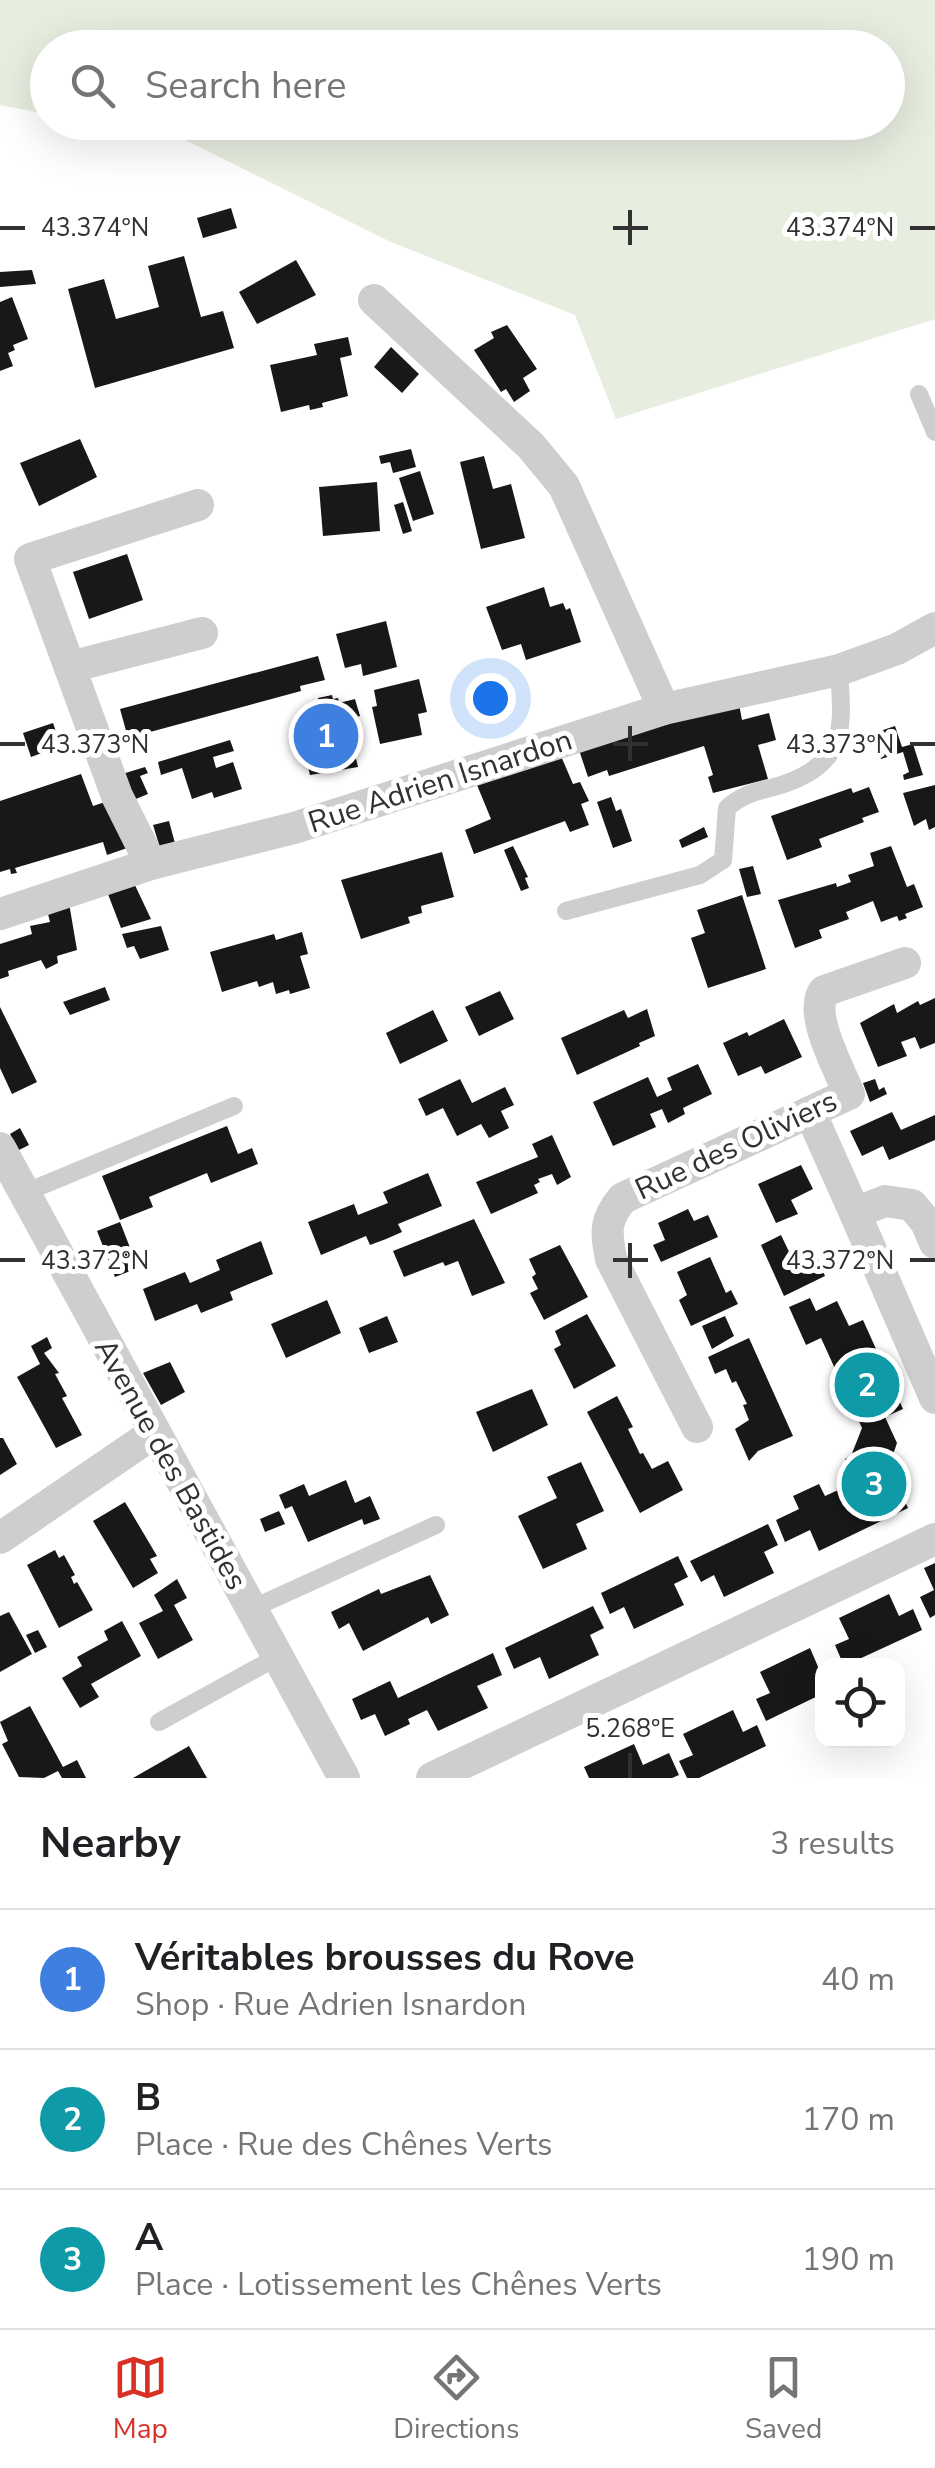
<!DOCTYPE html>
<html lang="en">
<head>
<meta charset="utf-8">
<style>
  body { margin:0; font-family:"Nunito Sans",sans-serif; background:#f6f6f6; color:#202124 }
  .controls { position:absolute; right:30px; bottom:30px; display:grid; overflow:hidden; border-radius:20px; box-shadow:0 10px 40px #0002 }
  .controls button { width:90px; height:90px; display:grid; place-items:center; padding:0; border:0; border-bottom:2px solid #e0e0e0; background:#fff; color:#202124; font:50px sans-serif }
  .you { position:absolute; left:490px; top:698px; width:35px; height:35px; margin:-25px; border:8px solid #fff; border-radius:50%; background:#1a73e8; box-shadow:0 0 0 15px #1a73e833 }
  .badge { display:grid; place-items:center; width:65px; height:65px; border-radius:50%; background:#d93025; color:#fff; font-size:32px; font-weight:700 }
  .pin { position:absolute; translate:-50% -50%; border:5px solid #fff; box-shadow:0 2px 10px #0006 }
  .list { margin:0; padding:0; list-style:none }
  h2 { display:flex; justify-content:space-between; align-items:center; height:130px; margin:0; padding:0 40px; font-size:42px }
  h2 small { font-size:32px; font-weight:400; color:#757577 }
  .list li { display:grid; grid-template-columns:65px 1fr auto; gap:30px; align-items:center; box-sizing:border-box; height:140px; padding:0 40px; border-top:2px solid #e0e0e0 }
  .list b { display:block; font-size:38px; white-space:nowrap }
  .list p { margin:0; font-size:32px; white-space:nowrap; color:#757577 }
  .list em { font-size:32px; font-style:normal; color:#757577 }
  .icon { flex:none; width:55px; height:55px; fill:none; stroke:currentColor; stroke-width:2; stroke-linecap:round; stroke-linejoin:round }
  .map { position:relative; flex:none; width:935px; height:1778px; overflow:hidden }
  .search { position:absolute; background:#fff; box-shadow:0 10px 40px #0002; left:30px; right:30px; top:30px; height:110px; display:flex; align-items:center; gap:25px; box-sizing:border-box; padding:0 35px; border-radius:55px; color:#757577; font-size:38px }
  .sheet { height:550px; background:#fff }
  nav { display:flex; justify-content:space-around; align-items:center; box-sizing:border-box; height:140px; border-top:2px solid #e0e0e0; background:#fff; font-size:28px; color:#757577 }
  nav a { display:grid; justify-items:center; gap:5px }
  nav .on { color:#d93025 }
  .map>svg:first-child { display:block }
</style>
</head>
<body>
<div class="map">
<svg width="935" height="1778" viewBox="0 0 935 1778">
  <rect width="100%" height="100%" fill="#fff"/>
  <path fill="#e7eddf" d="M0,0h935v319l-319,100 -41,-104 -184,-73 -210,-104 -86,-15 793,-1v-74h-840l-1,66 -47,-9z"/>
  <g fill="#181818">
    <path d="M231,208l6,20 -34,10 -6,-20z"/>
    <path d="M184,256l17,61 22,-6 11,37 -139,40 -27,-99 36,-10 12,40 43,-12 -11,-41z"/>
    <path d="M296,260l20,35 -59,29 -18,-32z"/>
    <path d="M32,270l4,14 -36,3v-15z"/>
    <path d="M12,297l16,42 -15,6 2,5 -7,3 5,13 -13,5v-69z"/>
    <path d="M507,325l30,44 -14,9 7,13 -16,11 -8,-13 -5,3 -27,-42 20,-12 -3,-6z"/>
    <path d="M348,337l4,18 -12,3 8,38 -26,7 1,4 -13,3 -1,-5 -28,7 -11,-47 47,-10 -3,-11z"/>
    <path d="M391,347l28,27 -17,19 -28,-26z"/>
    <path d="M80,439l17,38 -58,29 -19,-43z"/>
    <path d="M411,449l5,18 -23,6 -3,-11 -9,2 -2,-8z"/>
    <path d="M484,456l9,33 18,-5 14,54 -44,11 -21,-87z"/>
    <path d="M420,471l14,43 -21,7 -14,-43z"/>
    <path d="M377,482l3,49 -57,5 -4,-49z"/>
    <path d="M403,502l9,29 -9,3 -9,-29z"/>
    <path d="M127,554l16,46 -54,19 -16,-47z"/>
    <path d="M544,587l6,20 13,-4 3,7 4,-2 11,34 -55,18 -5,-16 -19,6 -16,-43z"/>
    <path d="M386,621l11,46 -34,9 -2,-12 -16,4 -9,-34z"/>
    <path d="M318,656l7,24 -25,6 1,5 -173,47 -8,-29z"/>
    <path d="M419,679l8,33 -9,2 4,21 -42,9 -8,-37 5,-1 -3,-16z"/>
    <path d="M332,695l1,4 5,-1 1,5 16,-4 5,17 -13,4 11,47 -48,8 -14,-61 24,-7 -2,-9z"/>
    <path d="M739,704l3,16 27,-7 7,27 -18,5 10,34 -55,14 -5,-16 5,-2 -9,-29 -95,30 -2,-6 -19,7 -10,-30z"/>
    <path d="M53,723l8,23 -30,11 -8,-24z"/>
    <path d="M895,726l7,21 11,-3 10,31 -19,5 -1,-5 6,-3 -6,-20 -22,7 -7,-26z"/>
    <path d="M230,740l4,11 -21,6 3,11 17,-6 9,27 -28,9 -2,-6 -20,7 -10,-31 -21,7 -3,-13z"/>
    <path d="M561,756l12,28 7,-2 9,19 -8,3 8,21 -19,7 -5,-11 -91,33 -9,-24 26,-11 -14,-34z"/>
    <path d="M145,767l3,6 -8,3 8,18 -17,7 -12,-26z"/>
    <path d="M81,774l12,32 15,-5 22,46 -23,8 -4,-13 -88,26 2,5 -6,1 -1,-5 -10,3v-71z"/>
    <path d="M935,785v42l-6,3 -3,-11 -12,7 -11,-33z"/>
    <path d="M869,787l10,25 -17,6 2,4 -45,17 3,8 -35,13 -16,-44 80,-28 2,5z"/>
    <path d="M611,797l5,14 5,-2 11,32 -19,7 -16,-46z"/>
    <path d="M169,821l7,26 -15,4 -8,-26z"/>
    <path d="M704,827l4,10 -26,11 -3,-8z"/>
    <path d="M513,846l15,31 -3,1 4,10 -8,3 -17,-41z"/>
    <path d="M891,846l16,41 7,-3 9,23 -18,7 2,4 -8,3 -2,-5 -16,6 -8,-21 -27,11 3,7 -30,11 3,8 -27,10 -17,-48 58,-17 1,4 14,-5 -3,-7 26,-9 -4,-13z"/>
    <path d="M442,852l12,45 -33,9 1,7 -14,4 2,6 -49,16 -20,-59z"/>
    <path d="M753,866l8,28 -14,3 -8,-28z"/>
    <path d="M133,881l18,38 -30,9 -15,-39z"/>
    <path d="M742,895l24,74 -58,19 -17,-50 14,-5 -8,-23z"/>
    <path d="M69,903l8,47 -20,6 1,7 -12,6 -5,-9 -33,11 1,5 -9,3v-35l32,-10 -2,-8 20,-4 -3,-12z"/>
    <path d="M161,926l8,24 -29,9 -6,-13 -7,2 -5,-14z"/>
    <path d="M302,932l6,22 -8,2 10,32 -20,6 -1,-4 -13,4 -3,-12 -14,5 -2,-6 -35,11 -12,-40 64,-18 2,6z"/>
    <path d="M105,987l5,13 -40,15 -7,-13z"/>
    <path d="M500,991l14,28 -35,17 -14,-29z"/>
    <path d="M935,998v45l-15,6 -5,-12 -14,5 6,14 -29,11 -18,-44 34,-19 3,9 21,-12 2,4z"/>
    <path d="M0,1007l37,75 -25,12 -12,-26z"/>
    <path d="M647,1009l8,27 -16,7 1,3 -63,29 -16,-37 63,-28 4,8z"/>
    <path d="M433,1010l15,31 -48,23 -14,-31z"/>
    <path d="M784,1019l18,38 -37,17 -4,-8 -23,10 -15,-33 24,-11 2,4z"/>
    <path d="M698,1064l14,30 -29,14 2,6 -17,9 -6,-14 -12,5 6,13 -43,19 -20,-44 55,-25 9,20 15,-7 -5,-12z"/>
    <path d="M460,1079l12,24 33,-16 9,18 -13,6 8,17 -20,10 -8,-14 -24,12 -14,-28 -17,8 -8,-17z"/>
    <path d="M875,1079l4,11 5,-3 3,7 -17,8 -7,-19z"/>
    <path d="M892,1112l9,18 34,-15v25l-46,20 -6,-14 -21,10 -12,-25z"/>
    <path d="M227,1126l11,28 14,-6 6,16 -47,19 -4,-10 -58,24 4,10 -33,13 -18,-44z"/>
    <path d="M20,1128l9,17 -10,5 -9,-16z"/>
    <path d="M552,1135l19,42 -14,8 -5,-11 -14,5 2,3 -6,3 4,8 -47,21 -15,-32 62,-25 -6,-13z"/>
    <path d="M801,1165l12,24 -22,11 7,14 -22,9 -18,-39z"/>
    <path d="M428,1173l14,33 -44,18 4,8 -16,7 -16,6 -4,-9 -45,19 -13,-33 46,-18 4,11 30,-12 -5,-11z"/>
    <path d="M688,1209l6,12 14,-6 10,22 -57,25 -8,-17 12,-5 -7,-17z"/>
    <path d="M474,1219l31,64 -33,13 -14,-35 -13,5 -2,-4 -39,15 -11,-26z"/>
    <path d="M120,1222l18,46 -23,9 -18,-46z"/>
    <path d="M781,1235l12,25 21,-10 11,26 -41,20 -23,-51z"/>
    <path d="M261,1241l12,33 -43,18 3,8 -32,13 -4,-9 -42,17 -12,-32 42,-17 5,11 30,-13 -4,-10z"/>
    <path d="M560,1245l28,52 -44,23 -14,-27 8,-4 -6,-12 4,-3 -7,-15z"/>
    <path d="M710,1257l16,36 5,-3 7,14 -47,22 -12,-26 8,-5 -10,-23z"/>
    <path d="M810,1298l6,13 21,-10 12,25 14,-6 40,89 -18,8 12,26 -8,23 19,42 -89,43 -9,-21 -25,12 -9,-22 23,-11 -6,-13 26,-12 6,12 31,-14 -11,-23 6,-3 11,-28 -41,-90 -15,7 -17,-38z"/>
    <path d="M327,1300l14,33 -55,25 -15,-34z"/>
    <path d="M587,1314l29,52 -42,23 -20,-40 7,-4 -6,-14z"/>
    <path d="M387,1316l11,26 -29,11 -10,-25z"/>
    <path d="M725,1316l9,20 -22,13 -10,-23z"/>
    <path d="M47,1337l5,11 -8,5 15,20 -4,1 12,22 -5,2 20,37 -26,13 -39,-71 23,-13 -9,-18z"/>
    <path d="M749,1338l44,98 -35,15 -9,10 -14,-32 14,-9 -6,-15 4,-1 -11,-23 -4,2 -6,-14 -11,5 -7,-17z"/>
    <path d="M170,1362l15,30 -24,13 -18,-32z"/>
    <path d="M532,1389l16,36 -55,27 -17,-40z"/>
    <path d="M617,1396l16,31 -5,2 12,25 3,-1 9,16 16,-8 15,29 -43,23 -53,-101z"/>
    <path d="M0,1438h3l14,26 -17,11z"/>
    <path d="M581,1462l23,49 -28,13 11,25 -44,20 -25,-53 39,-18 -10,-21z"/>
    <path d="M346,1480l9,23 15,-7 10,23 -16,6 -2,-6 -54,23 -16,-36 -7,3 -6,-14 25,-11 5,12z"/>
    <path d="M125,1502l32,54 -7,3 8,14 -25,15 -40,-67z"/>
    <path d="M279,1511l6,13 -20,8 -5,-13z"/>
    <path d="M768,1524l10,21 -14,7 10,21 -50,24 -10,-22 -13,7 -11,-21z"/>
    <path d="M55,1550l4,8 5,-3 11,20 -4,2 3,7 3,-2 16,28 -34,18 -32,-63z"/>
    <path d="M678,1556l10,21 -14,7 10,21 -50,24 -10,-22 -14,7 -9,-21z"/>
    <path d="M935,1563v52l-5,3 -10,-21 14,-7 -10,-22z"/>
    <path d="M430,1575l19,40 -18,9 -3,-7 -65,34 -14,-28 -10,6 -8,-17 48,-23 2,5z"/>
    <path d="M177,1579l10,19 -13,7 19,35 -35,19 -19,-36 24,-12 -9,-16z"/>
    <path d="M889,1594l10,22 14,-7 9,21 -78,36 -9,-21 14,-6 -10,-21z"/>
    <path d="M593,1606l11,22 -14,7 9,20 -50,24 -9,-22 -26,12 -9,-21z"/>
    <path d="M9,1612l23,42 -32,18v-56z"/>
    <path d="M122,1621l19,35 -50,28 8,13 -19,11 -18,-30 20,-12 -5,-9 31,-17 -4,-9z"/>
    <path d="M38,1630l9,17 -12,6 -9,-18z"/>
    <path d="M810,1648l9,21 3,-2v27l-56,27 -10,-22 14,-6 -10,-21z"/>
    <path d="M493,1653l9,22 -25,11 11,22 -50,23 -11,-21 -19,9 2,5 -25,12 -10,-22 -14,6 -9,-21 38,-18 8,17z"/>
    <path d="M30,1706l33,61 14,-7 9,18h-24l-4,-7 -14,7 -25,-1 -17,-33 6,-3 -8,-19z"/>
    <path d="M733,1710l10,22 14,-7 9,21 -67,32h-12l-8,-17 14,-6 -10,-21z"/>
    <path d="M634,1744l9,21 26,-12 10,22 -7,3h-83l-5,-11z"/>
    <path d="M189,1746l18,32h-74z"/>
  </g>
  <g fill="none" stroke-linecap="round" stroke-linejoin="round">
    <g stroke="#cecece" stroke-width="18">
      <path d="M919,394l16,38"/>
      <path d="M566,911l134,-36 23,-15 4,-52c23,-20 39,-16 65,-27 57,-23 50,-60 47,-111"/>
      <path d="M24,1193l210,-87"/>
      <path d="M251,1609l185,-84"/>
      <path d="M159,1722l118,-65"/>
    </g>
    <g stroke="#cecece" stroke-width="32">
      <path d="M374,300l157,146 33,40 100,223"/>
      <path d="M70,667l132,-34"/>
      <path d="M151,864l-34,-68 -87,-237 168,-54"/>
      <path d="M0,914l151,-50 143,-36 370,-119 175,-39 58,-21 38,-21"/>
      <path d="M810,1112l45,101"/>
      <path d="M0,1148l344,630"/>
      <path d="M935,1243l-9,-21 -14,-17 -27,-4 -30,12 80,185"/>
      <path d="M697,1427l-86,-168c-5,-28 -7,-39 12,-61l226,-104c-10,-26 -41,-80 -25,-103l81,-28"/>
      <path d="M0,1538l154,-105"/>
      <path d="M432,1778l503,-239"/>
    </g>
  </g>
  <path fill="none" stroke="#313131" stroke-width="4" d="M630,210v35M0,228h25M613,228h35M910,228h25M630,726v35M0,744h25M613,744h35M910,744h25M630,1243v35M0,1260h25M613,1260h35M910,1260h25M630,1753v25"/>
  <g text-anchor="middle" stroke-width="10" stroke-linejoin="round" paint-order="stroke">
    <g font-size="30" fill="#313131" stroke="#fff">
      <text transform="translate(440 781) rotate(-18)" y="10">Rue Adrien Isnardon</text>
      <text transform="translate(736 1145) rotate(-25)" y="10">Rue des Oliviers</text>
      <text transform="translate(171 1464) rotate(61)" y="10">Avenue des Bastides</text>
    </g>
  </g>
  <g font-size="25" text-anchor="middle" fill="#313131" stroke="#fff" stroke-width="10" stroke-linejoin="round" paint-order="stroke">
    <text x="95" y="236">43.374°N</text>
    <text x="840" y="236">43.374°N</text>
    <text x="95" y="753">43.373°N</text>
    <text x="840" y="753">43.373°N</text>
    <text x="95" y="1269">43.372°N</text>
    <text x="840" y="1269">43.372°N</text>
    <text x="630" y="1737">5.268°E</text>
  </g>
</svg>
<div class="controls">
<button><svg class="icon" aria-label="locate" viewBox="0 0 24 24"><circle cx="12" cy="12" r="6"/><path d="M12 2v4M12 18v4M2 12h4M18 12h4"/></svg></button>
</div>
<div class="you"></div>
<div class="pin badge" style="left:326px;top:736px;background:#3f7fe0">1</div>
<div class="pin badge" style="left:867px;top:1385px;background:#0f9aa8">2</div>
<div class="pin badge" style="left:874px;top:1484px;background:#0f9aa8">3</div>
<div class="search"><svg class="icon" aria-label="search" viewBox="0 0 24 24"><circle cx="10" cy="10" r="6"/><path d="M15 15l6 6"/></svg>Search here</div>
</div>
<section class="sheet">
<h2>Nearby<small>3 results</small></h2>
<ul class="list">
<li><span class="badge" style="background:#3f7fe0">1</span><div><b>Véritables brousses du Rove</b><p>Shop · Rue Adrien Isnardon</p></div><em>40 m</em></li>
<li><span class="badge" style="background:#0f9aa8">2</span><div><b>B</b><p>Place · Rue des Chênes Verts</p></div><em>170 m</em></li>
<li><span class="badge" style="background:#0f9aa8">3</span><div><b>A</b><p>Place · Lotissement les Chênes Verts</p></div><em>190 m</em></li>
</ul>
</section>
<nav>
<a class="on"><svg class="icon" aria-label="map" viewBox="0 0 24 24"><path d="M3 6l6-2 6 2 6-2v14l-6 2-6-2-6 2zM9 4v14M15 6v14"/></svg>Map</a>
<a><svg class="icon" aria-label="directions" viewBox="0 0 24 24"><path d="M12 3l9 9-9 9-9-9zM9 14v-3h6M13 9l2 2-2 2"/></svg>Directions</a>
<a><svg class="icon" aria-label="saved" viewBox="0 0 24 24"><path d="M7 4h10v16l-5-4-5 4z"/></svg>Saved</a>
</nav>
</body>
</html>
